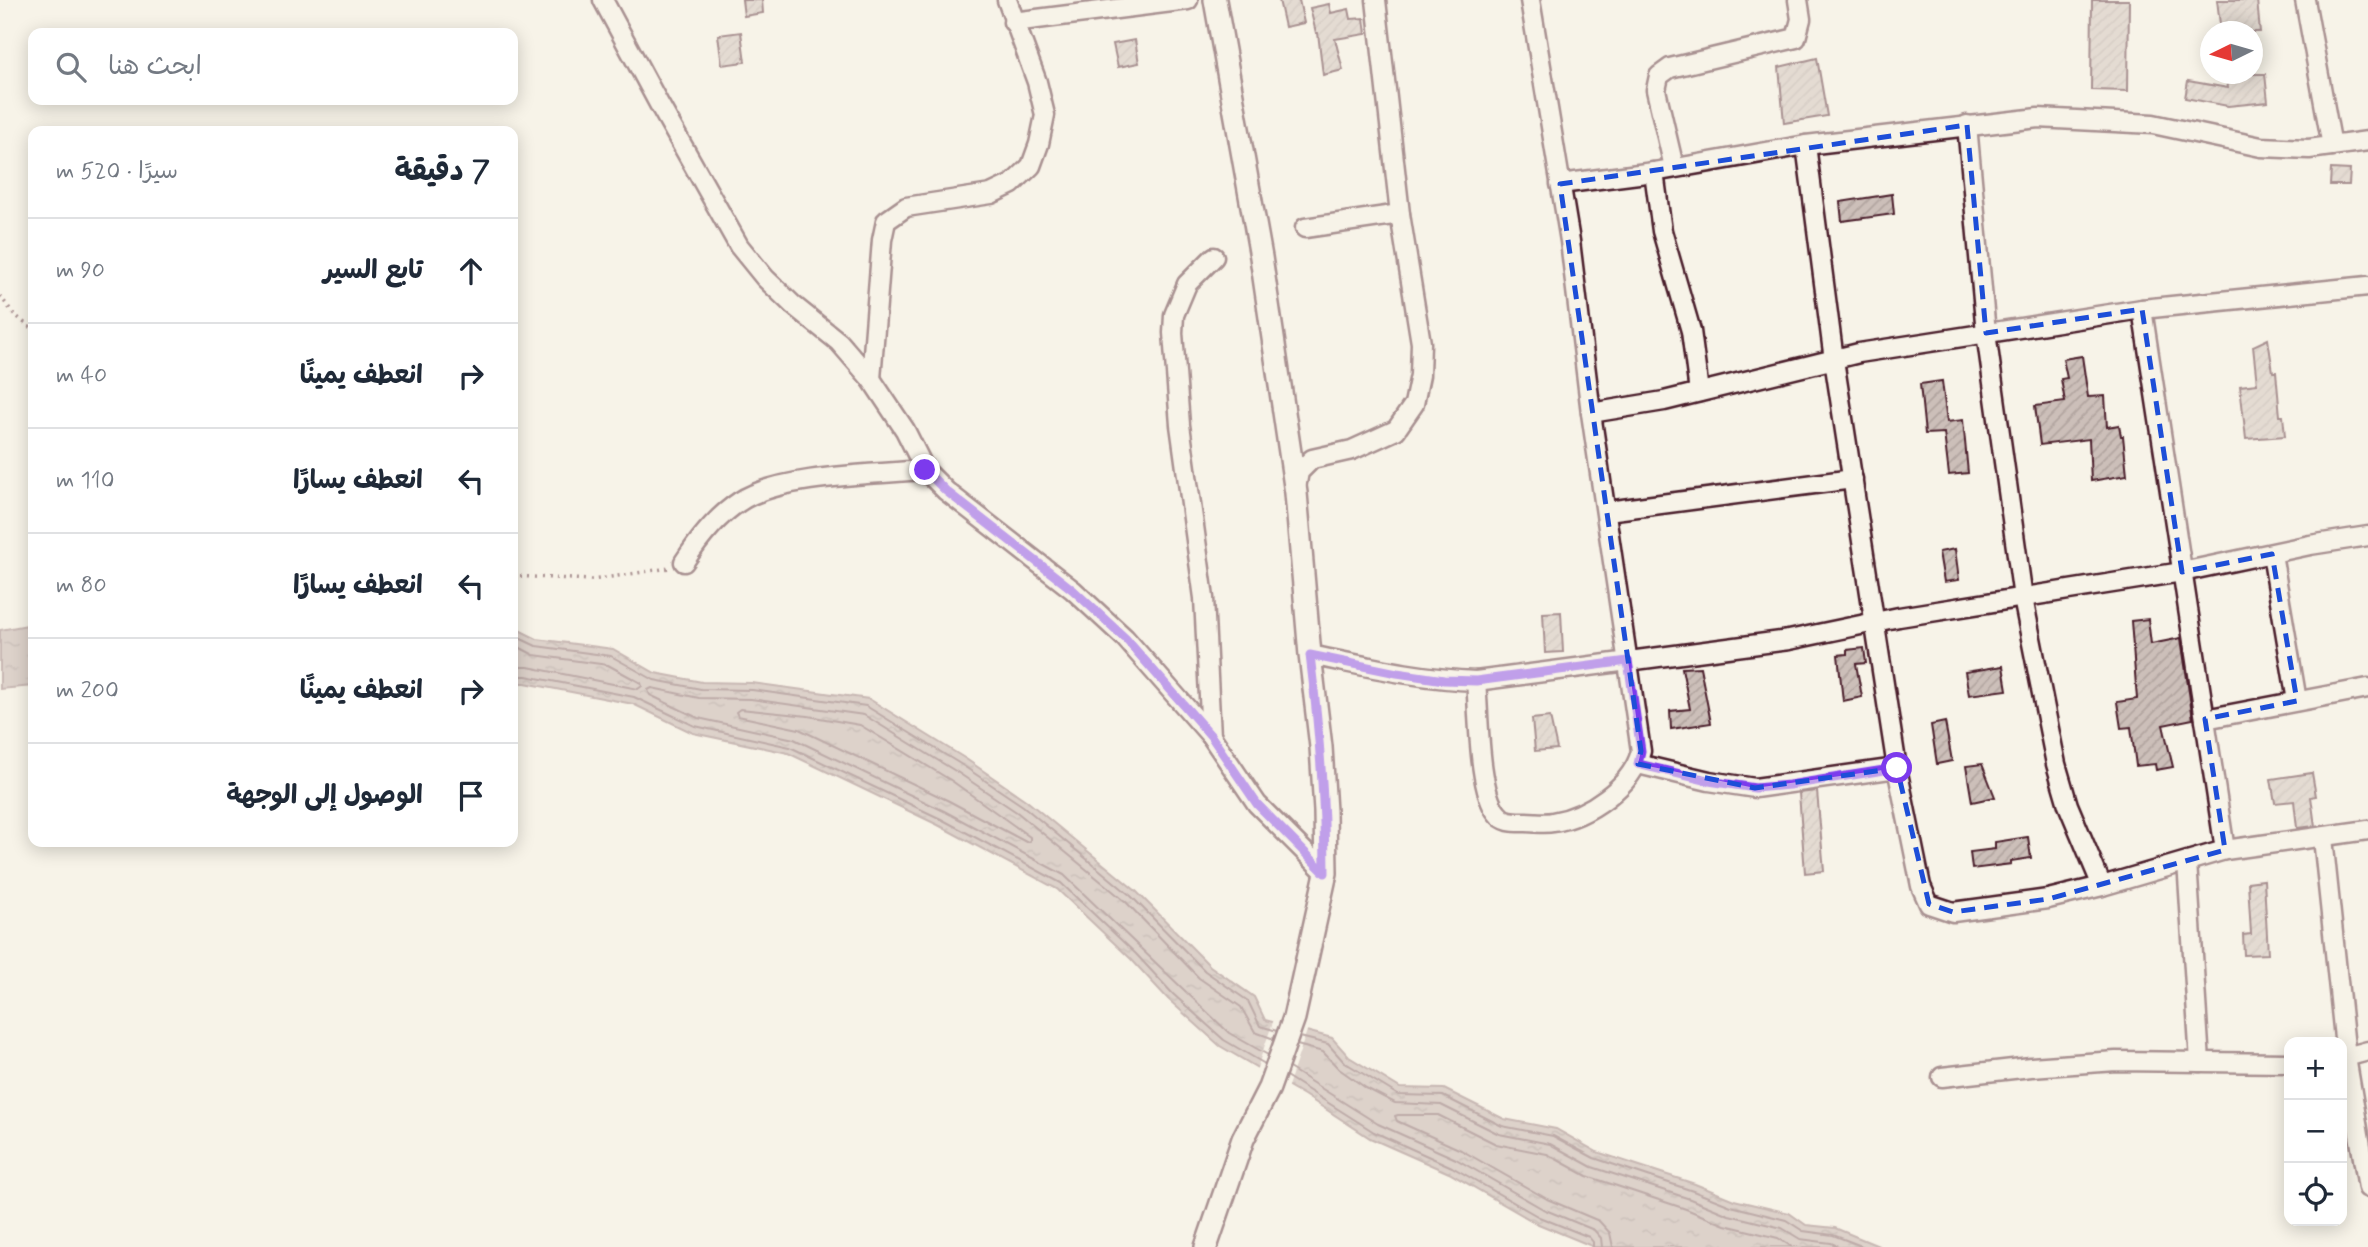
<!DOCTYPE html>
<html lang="ar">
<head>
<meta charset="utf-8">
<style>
  body { margin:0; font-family:Mynerve,"Playpen Sans Arabic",sans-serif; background:#f2f2f3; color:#1f2937; direction:rtl }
  .controls { position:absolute; right:21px; bottom:21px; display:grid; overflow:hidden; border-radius:14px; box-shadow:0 4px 18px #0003 }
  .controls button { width:63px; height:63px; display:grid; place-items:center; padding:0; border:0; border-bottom:2px solid #e0e1e3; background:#fff; color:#1f2937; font:35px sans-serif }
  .compass { position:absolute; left:2200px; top:21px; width:63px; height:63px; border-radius:50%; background:#fff; box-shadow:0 4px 18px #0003; rotate:265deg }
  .stop { position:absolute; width:21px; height:21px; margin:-16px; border:5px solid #7c3aed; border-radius:50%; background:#fff }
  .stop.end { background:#7c3aed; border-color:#fff; box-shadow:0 2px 7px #0008 }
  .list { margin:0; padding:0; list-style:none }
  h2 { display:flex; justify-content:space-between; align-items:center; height:91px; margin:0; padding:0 28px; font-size:30px }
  h2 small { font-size:23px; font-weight:400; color:#747a83 }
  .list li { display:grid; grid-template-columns:46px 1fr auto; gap:21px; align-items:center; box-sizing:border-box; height:105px; padding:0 28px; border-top:2px solid #e0e1e3 }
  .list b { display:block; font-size:26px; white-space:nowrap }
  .list em { font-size:23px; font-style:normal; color:#747a83 }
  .icon { flex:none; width:38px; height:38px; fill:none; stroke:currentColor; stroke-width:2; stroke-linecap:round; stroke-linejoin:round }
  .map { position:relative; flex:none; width:2368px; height:1247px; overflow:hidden; direction:ltr }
  .search { position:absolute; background:#fff; box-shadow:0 4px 18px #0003; left:28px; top:28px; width:490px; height:77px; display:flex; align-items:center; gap:18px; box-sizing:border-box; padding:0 24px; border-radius:14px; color:#747a83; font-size:26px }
  .panel { position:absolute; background:#fff; box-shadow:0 4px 18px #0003; left:28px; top:126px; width:490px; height:721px; border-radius:14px; direction:rtl }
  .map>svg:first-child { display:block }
</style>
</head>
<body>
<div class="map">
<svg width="2368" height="1247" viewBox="0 0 2368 1247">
  <defs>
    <pattern id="water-ripples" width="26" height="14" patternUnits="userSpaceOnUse" patternTransform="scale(1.75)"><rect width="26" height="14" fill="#bcaaa7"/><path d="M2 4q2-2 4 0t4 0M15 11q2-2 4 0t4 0" fill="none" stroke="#9b8a88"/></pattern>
    <pattern id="building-hatch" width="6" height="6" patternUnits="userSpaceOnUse" patternTransform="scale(1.75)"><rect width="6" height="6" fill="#ccbfb9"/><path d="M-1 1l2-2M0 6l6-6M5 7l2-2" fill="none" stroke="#b1a49f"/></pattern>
  </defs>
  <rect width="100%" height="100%" fill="#f7f3e8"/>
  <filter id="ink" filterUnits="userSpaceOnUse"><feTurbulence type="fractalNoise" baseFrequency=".0143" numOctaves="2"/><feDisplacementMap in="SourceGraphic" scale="14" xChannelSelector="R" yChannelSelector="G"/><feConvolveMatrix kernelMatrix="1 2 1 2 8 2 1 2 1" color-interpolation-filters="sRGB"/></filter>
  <g filter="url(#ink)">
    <g fill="url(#water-ripples)" stroke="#8e7275" stroke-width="2">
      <path d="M33,624v62l-33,3v-59z"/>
      <path d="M513,627l24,12 76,10 42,24 47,9 50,1 117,16 97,60 61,42 109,90 74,75 44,31 11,23 67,18 17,19 51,31 44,1 60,30 52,10 41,23 98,32 39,16 55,13 17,12 29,3 46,19h-287l-58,-24 -87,-50 -79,-35 -66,-43 -84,-49 -52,-47 -37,-40 -74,-70 -119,-64 -150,-72 -95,-20 -60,-29 -108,-21h-12z"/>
    </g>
    <path fill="#f7f3e8" d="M1274,1019l34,9 -21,61 -31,-18z"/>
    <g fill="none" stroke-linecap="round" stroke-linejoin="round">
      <g stroke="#78575d" stroke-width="2">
        <path d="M513,635l23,11 75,10 43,24 47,9 51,1 114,16 96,59 61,41 108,90 74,75 43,30 12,25 17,5"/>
        <path d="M513,644l21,11 74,10 33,18 1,3 -4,3 -110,-22h-15"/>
        <path d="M513,676h13l108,21 61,29 95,21 151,72 120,64 75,71 37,40 51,46 41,24"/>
        <path d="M740,709l68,7 52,9 92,56 78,56v4l-4,1 -77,-41 -150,-72 -61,-13 -2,-4z"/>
        <path d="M1300,1037l28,7 16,18 54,33 45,1 59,30 51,10 41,22 99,33 38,15 55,14 17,11 30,4 31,12"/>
        <path d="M1297,1045l26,7 16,17 27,19 29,15 46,2 58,29 51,10 42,23 98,32 39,16 53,13 18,11 31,4 9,4"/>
        <path d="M1268,1055l-39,-22 -165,-158 -120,-64 -150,-72 -96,-21 -48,-23 -2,-5 4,-2 47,10 52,1 113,16 93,57 61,41 108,89 73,76 42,29 14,25 19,7"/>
        <path d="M1289,1068l89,56 78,35 87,50 51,21 7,8 1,9"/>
        <path d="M1286,1076l88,56 78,35 87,50 50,20 4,5v5"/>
        <path d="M1613,1247l-3,-14 -11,-12 -52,-22 -86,-49 -64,-29 -2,-5 3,-1h40l58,29 51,10 40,22 99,33 39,16 53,13 14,9"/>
      </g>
    </g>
    <g fill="url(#building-hatch)" stroke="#4a1f2b" stroke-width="2">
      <path d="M742,0h20l1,13 -19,3z"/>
      <path d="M1279,0h20l5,23 -19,4z"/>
      <path d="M2092,0h37l-1,91 -37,-1z"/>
      <path d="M2217,0h40l3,32h-39z"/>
      <path d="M1329,4l2,9 18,-4 2,10 13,-1 2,16 -31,5 8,31 -20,5 -5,-42h-2l-6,-25z"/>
      <path d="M741,32l4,30 -23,3 -4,-30z"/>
      <path d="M1135,40l4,23 -21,4 -5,-23z"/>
      <path d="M1817,58l10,58 -43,7 -5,-56z"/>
      <path d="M2226,74h39l3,28 -40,4 -43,-8 3,-17 40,7z"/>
      <path d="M2331,169l19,1 -1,15h-19z"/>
      <path d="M1892,194l2,20 -52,7 -2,-19z"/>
      <path d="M2268,339l5,33h3l4,44h3l2,20 -39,3 -6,-53 17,-2 -4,-38z"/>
      <path d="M2082,356l6,41 17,-1 2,31 12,-2 2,11h2l4,39 -36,6 -2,-42 -49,6 -5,-39 30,-4 -4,-23 6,-1 -4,-19z"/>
      <path d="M1942,381l5,41 16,-2 5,53 -19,2 -5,-42 -19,1 -5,-50z"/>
      <path d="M1955,549l4,31 -15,2 -5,-30z"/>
      <path d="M1561,612l2,40 -18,1 -2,-40z"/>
      <path d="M2148,619l3,25 30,-6 12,81 -30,6 10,42 -17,3 -1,-6 -19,2 -5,-39 -10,1 -4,-26 20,-3 -6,-78z"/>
      <path d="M1864,648l2,15 -10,1 6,33 -19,4 -5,-46 9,-1v-4z"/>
      <path d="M2003,666l4,24 -38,5 -4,-23z"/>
      <path d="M1700,667l11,56 -40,6 -1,-18 20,-2 -8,-41z"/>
      <path d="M1550,717l7,32 -22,2 -3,-32z"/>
      <path d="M1945,722l7,39 -15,3 -6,-39z"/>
      <path d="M1982,764l13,33 -23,5 -6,-36z"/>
      <path d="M2312,773l4,23 -5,1 4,29 -18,2 -3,-27 -19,2 -4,-24z"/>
      <path d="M1817,791l7,80 -19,2 -6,-80z"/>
      <path d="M2028,837l3,21 -20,3v3l-39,5 -2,-17 25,-3v-7z"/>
      <path d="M2264,880l4,74 -24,1 -1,-20 8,-1 -3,-52z"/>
    </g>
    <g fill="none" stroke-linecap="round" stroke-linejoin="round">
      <defs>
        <g id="minor">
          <path d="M603,0l56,104 80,142 26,32 28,27 46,37 32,37 34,51 20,40 21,21 127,99 52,48 86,98 46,68 69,69"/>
          <path d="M2305,0l27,146"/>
          <path d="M1013,22l175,-22"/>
          <path d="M1967,125l19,208 37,265 33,166 12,41 34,81"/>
          <path d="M1806,145l28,215 63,408 24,118 8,18 24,8 95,-13 54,-13 123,-36 143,-20"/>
          <path d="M1674,167l-18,-77 3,-14 11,-8 126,-30 5,-19 -3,-19"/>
          <path d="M1654,172l8,59 29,100 8,61"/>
          <path d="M1560,184l94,-12 152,-27 232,-27 115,6 108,23 48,2 59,-8"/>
          <path d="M1305,228l95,-14"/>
          <path d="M2142,309l83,541"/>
          <path d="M871,379l11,-139 4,-19 20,-14 85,-13 21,-10 19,-18 8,-22 6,-29 -8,-33 -30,-82"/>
          <path d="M1591,413l73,-12 195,-48 283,-44 226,-23"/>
          <path d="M1296,488l3,-16 13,-13 40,-9 44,-20 18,-26 6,-29 1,-32 -21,-129 -24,-214"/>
          <path d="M1607,511l246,-32"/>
          <path d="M2272,554l25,147"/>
          <path d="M684,562c15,-23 32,-45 55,-60 39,-27 138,-28 186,-32"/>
          <path d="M1310,655c55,11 110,24 166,26l313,-41 110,-23 283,-45 128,-27 58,-9"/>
          <path d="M1476,681c3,33 2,109 21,132 7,10 18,9 29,9 9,0 19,2 27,0 34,-5 80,-36 88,-71l-50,-338 -21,-172 -40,-241"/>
          <path d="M2205,719l163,-31"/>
          <path d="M1211,736l-7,-138 -24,-173 -7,-92 1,-18 13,-31 27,-27"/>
          <path d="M1638,764l71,17 46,7 142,-20"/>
          <path d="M2323,838l23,219 22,131"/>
          <path d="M2187,862l13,200"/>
          <path d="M2342,1058l26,-7"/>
          <path d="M1942,1077l89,-10 85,-6 173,2"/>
        </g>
        <path id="tertiary" d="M1206,1247l37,-108 26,-51 25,-70 32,-145 -1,-62 -4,-64 -11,-92 -14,-162 -35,-236 -46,-257"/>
      </defs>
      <use href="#minor" stroke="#4a1f2b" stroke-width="23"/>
      <use href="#tertiary" stroke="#4a1f2b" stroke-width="26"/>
      <g stroke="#4a1f2b" stroke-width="3.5" stroke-dasharray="2 5" stroke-linecap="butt">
        <path d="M0,296l14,18 19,16"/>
        <path d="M513,576l79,4 77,-12"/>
      </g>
      <use href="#minor" stroke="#f7f3e8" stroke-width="18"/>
      <use href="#tertiary" stroke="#f7f3e8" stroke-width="21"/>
    </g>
  </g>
  <g fill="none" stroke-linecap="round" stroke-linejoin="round" filter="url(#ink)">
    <path stroke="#7c3aed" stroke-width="9" d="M925,470l21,21 127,99 52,48 86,98 46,68 68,69c0,-74 -6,-145 -15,-218l87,18 47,7 32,1 152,-20 13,90 -3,13 71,17 46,7 34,-3 108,-17"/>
  </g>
  <path d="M0 0H2368V1247H0ZM1967,125l19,208 156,-24 40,263 90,-18 25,147 -92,18 20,131 -177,49 -95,13 -24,-8 -32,-136 -142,20 -117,-24 3,-13 -81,-567z" fill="#f7f3e8" fill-opacity=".55" fill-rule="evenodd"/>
  <path fill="none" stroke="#1d4ed8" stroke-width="5" stroke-dasharray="14 9" stroke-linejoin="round" d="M1967,125l19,208 156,-24 40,263 90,-18 25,147 -92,18 20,131 -177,49 -95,13 -24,-8 -32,-136 -142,20 -117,-24 3,-13 -81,-567z"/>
</svg>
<div class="controls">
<button>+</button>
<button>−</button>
<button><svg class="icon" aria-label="locate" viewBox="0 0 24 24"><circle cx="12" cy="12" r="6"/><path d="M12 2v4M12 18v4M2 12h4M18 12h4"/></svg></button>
</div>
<svg class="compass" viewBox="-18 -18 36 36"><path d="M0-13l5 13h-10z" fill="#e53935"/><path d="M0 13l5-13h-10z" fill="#747a83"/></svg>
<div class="stop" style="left:1897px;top:768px"></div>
<div class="stop end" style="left:925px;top:470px"></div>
<div class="search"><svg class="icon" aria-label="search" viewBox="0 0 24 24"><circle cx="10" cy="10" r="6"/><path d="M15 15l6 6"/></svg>ابحث هنا</div>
<section class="panel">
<h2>7 دقيقة<small>سيرًا · 520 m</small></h2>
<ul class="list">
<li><svg class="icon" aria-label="ahead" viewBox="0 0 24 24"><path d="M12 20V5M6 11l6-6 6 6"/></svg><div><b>تابع السير</b></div><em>90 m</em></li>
<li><svg class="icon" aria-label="right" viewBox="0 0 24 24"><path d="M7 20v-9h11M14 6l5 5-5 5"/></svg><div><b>انعطف يمينًا</b></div><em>40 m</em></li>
<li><svg class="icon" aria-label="left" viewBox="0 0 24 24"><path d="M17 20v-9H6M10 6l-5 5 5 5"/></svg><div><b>انعطف يسارًا</b></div><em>110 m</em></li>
<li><svg class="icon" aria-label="left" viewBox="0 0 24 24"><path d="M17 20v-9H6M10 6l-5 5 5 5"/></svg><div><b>انعطف يسارًا</b></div><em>80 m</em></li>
<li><svg class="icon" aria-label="right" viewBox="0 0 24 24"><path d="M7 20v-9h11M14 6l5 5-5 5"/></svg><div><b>انعطف يمينًا</b></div><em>200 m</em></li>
<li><svg class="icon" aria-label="arrive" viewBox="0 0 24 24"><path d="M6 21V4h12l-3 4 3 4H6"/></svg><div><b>الوصول إلى الوجهة</b></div></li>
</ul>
</section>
</div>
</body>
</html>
